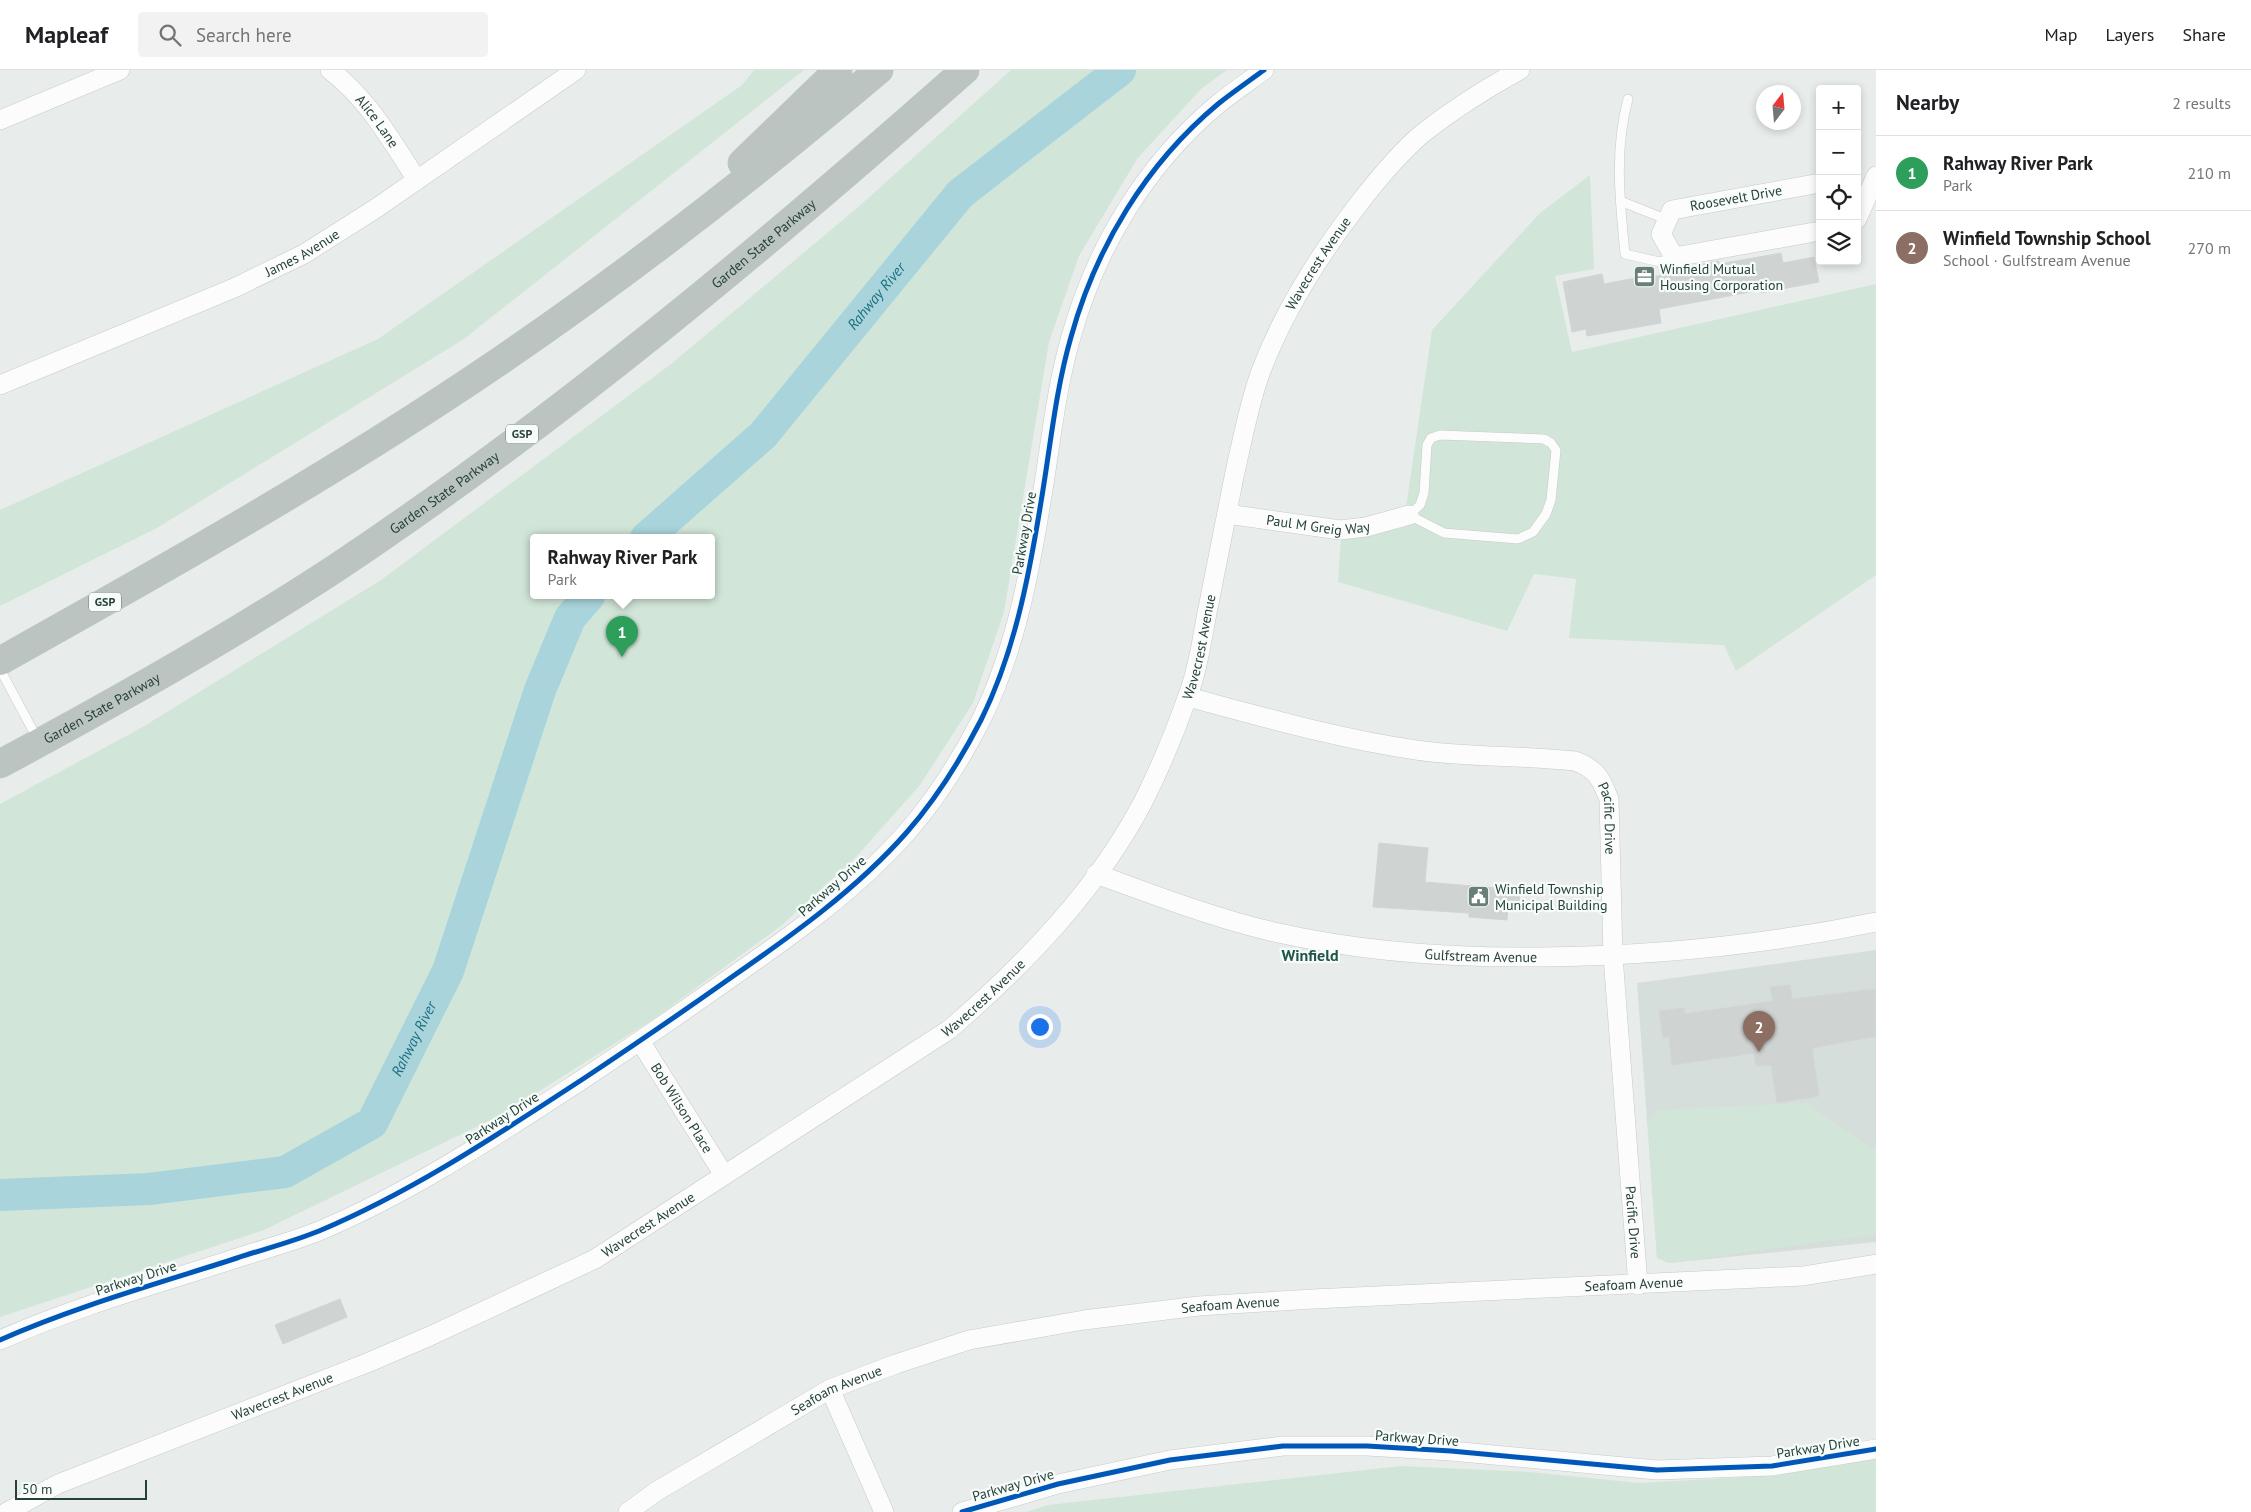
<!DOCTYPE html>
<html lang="en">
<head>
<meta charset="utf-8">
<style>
  body { margin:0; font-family:"PT Sans",sans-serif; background:#f2f2f2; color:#202124 }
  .controls { position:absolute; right:15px; top:15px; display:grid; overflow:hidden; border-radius:5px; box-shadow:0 2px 8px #0003 }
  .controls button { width:45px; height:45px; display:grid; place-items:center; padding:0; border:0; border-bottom:1px solid #e0e0e0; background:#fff; color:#202124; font:25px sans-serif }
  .compass { position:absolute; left:1756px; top:15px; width:45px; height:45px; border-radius:50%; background:#fff; box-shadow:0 2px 8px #0003; rotate:16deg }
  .scale { position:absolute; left:15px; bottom:12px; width:132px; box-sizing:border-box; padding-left:5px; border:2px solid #24423a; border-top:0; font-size:14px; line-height:18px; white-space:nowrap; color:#24423a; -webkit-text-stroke:4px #f7fbf9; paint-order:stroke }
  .you { position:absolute; left:1039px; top:956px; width:18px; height:18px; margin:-12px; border:4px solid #fff; border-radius:50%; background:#1a73e8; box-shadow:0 0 0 8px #1a73e833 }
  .badge { display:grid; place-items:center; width:32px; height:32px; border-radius:50%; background:#0b8043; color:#fff; font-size:16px; font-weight:700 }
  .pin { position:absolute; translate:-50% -41px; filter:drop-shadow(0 1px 2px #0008) }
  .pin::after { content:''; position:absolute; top:26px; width:18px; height:15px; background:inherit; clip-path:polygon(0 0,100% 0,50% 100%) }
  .popup { position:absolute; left:530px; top:464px; width:185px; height:65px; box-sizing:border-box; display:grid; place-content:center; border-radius:5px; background:#fff; filter:drop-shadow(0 1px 4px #0005); font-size:16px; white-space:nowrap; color:#757577 }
  .popup b { font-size:19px; color:#202124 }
  .popup::after { content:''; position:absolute; left:50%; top:100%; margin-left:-10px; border:10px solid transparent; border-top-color:#fff }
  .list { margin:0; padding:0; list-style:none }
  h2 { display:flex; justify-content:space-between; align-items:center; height:65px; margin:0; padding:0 20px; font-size:21px }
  h2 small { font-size:16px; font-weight:400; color:#757577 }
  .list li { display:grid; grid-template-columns:32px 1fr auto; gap:15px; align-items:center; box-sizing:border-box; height:75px; padding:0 20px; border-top:1px solid #e0e0e0 }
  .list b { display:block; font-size:19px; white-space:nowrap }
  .list p { margin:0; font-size:16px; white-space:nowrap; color:#757577 }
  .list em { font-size:16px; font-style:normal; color:#757577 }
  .icon { flex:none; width:28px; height:28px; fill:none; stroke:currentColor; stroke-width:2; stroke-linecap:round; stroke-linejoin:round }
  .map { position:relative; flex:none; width:1876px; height:1442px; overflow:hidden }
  header { display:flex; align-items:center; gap:30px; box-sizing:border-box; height:70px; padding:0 25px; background:#fff; border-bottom:1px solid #e0e0e0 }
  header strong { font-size:24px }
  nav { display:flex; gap:28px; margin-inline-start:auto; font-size:18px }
  .search { width:350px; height:45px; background:#f2f2f2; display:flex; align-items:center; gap:12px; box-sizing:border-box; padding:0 18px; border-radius:5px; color:#757577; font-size:19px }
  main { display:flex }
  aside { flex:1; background:#fff }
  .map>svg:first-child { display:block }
</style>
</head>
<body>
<header>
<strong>Mapleaf</strong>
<div class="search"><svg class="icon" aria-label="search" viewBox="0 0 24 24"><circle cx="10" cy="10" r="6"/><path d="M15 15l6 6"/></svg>Search here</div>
<nav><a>Map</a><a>Layers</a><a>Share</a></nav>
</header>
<main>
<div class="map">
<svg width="1876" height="1442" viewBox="0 0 1876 1442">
  <rect width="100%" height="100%" fill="#e8edeb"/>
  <path fill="#d6dedb" d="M1876,880v292l-207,21 -12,-5 -20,-275z"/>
  <g fill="#d1e6d8" fill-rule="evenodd">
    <path d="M754,0h50l-340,269 -307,189 -157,78v-96l378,-171 364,-254z"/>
    <path d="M1011,0h216l-26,19 -64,70 -58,97 -30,86 -45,270 -31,91 -53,82 -63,71 -75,69 -127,93 -150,95 -241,117 -264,87v-513l141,-76 240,-148 290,-216 186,-156zM533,468h178v58h-178z"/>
    <path d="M1590,105l4,94 -39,7 17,76 304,-68v291l-140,96 -12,-26 -155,-7 7,-59 -42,-5 -27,57 -169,-49 3,-44 62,-10 29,-198 108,-117z"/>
    <path d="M1806,1033l64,44h6v87l-207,29 -12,-5 -9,-137 11,-11z"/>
    <path d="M1876,1383v59h-850l22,-7 353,-39 129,6 110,11 105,-6 98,-12z"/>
  </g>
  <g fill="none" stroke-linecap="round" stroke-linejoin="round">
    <g stroke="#a9d4db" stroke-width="32">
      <path id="s1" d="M646,468l117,-103 197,-241 160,-124"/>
      <path id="s2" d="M0,1125l149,-6 136,-17 87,-49 76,-152 92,-281 30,-72 19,-22"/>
    </g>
  </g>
  <g fill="#cfd4d2" stroke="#d1d6d4">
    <path d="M1781,183l2,10 31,-6 5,25 -58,11v-3l-102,19 2,14 -74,13 -1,-7 -14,3 -9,-50 39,-8 2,10 31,-6 -1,-6 17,-3 1,8 41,-8 -1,-3 27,-5v3z"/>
    <path d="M1379,773l49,5 -3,34 95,8 -1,14h-11l-1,16 -38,-3v-4l-96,-6z"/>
    <path d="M1790,915l2,14 84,-10v47l-64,12 7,48 -42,7 -6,-38 -15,1 -2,-13 -82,12 -3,-28 -6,1 -4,-27 25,-3 1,6 88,-13 -3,-14z"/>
    <path d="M340,1229l7,18 -64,27 -8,-19z"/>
  </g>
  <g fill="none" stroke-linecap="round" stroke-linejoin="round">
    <defs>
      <g id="lane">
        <path d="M1628,29c-14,52 -8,102 -3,155l35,8 14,-5"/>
        <path d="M1620,131l48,19"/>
        <path d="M1440,365l104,4 7,4 5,7 -5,50 -5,14 -13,18 -15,7 -74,-6 -35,-18 11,-10 4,-12 3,-48 4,-7z"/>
        <path d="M0,599l38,71"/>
      </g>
      <g id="street">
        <path id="s3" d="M330,0c38,29 61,70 87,110"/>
        <path d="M0,50l120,-50"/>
        <path d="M1820,113l-148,27 -11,24 13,23 146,-26"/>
        <path d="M1857,149l19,-43"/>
        <path id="s4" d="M0,315l234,-97 70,-34 71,-45 201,-139"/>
        <path id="s5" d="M1227,444l113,16 26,-3 43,-12"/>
        <path id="s6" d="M1188,627c75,20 151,42 228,53 53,8 106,5 159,11 22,8 26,18 34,38l4,157 25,329"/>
        <path id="s7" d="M1096,804c59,21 117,44 178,58 88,20 176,26 265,25 113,-1 226,-12 337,-35"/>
        <path id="s8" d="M640,971l84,134"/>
        <path d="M0,1270c77,-34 157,-56 237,-82 27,-9 55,-16 82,-27 95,-40 181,-98 267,-154 48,-32 95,-64 143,-98 62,-43 127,-89 178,-147 29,-33 54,-73 74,-112 33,-67 47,-139 59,-212 10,-57 15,-116 31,-171 25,-90 75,-173 147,-233 15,-12 31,-23 46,-34"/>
        <path d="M830,1319l54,123"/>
        <path id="s9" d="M7,1442l51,-28 309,-121 63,-27 165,-77 355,-230c75,-65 148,-140 194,-229 16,-32 31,-68 43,-102 11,-28 15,-60 21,-90 9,-45 18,-91 27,-136 8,-34 14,-69 26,-101 23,-61 57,-114 96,-165 20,-26 41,-52 66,-73 32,-25 62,-44 97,-63"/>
        <path id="s10" d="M628,1442l29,-21 173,-102 66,-25 73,-24 115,-20 115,-14 114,-7 490,-23 73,-12"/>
        <path d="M962,1442l96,-28 112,-24 113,-14h84l84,5 206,19 115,-4 104,-17"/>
      </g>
      <g id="highway">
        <path d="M742,93l96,-93"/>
        <path d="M0,591c168,-94 335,-188 494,-296 134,-91 262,-191 385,-295"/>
        <path id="s11" d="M0,694c114,-61 228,-125 336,-196 222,-148 429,-321 629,-498"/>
      </g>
    </defs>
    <use href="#lane" stroke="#c5cac8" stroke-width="10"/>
    <use href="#street" stroke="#c5cac8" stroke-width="20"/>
    <use href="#highway" stroke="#c3ccc9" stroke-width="29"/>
    <use href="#lane" stroke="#fcfcfc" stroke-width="9"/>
    <use href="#street" stroke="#fcfcfc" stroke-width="19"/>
    <use href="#highway" stroke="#bcc4c2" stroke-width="28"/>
    <defs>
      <g id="cycleway">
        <path d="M0,1270c77,-34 157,-56 237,-82 27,-9 55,-16 82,-27 95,-40 181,-98 267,-154 48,-32 95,-64 143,-98 62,-43 127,-89 178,-147 29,-33 54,-73 74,-112 33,-67 47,-139 59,-212 10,-57 15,-116 31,-171 25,-90 75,-173 147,-233 15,-12 31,-23 46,-34"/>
        <path d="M962,1442l96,-28 112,-24 113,-14h84l84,5 206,19 115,-4 104,-17"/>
      </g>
    </defs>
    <use href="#cycleway" stroke="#f7fbf9" stroke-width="8"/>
    <use href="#cycleway" stroke="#0057b8" stroke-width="5"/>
  </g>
  <defs>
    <symbol id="office-square" viewBox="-11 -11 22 22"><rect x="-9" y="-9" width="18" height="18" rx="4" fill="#697e78" stroke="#f7fbf9"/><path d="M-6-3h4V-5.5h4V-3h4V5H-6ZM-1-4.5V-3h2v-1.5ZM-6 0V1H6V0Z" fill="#fff"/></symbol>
    <symbol id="civic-square" viewBox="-11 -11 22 22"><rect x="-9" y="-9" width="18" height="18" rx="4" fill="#697e78" stroke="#f7fbf9"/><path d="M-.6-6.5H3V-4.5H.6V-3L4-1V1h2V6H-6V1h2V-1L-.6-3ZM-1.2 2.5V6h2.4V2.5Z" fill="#fff"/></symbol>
  </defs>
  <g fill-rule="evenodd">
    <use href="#office-square" x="1632" y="194" width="25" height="25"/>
    <use href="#civic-square" x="1466" y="814" width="25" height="25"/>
  </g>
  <g text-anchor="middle" stroke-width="4.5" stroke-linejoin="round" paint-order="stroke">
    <g fill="#f7fbf9" stroke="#637a73" stroke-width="1">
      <rect x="506" y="354.5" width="32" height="19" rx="4"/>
      <rect x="89" y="522.5" width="32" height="19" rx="4"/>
    </g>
    <g font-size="12" font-weight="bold" fill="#24423a">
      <text x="522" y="368">GSP</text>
      <text x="105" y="536">GSP</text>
    </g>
    <g font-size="14" fill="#24423a" stroke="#f7fbf9">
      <text dy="5" stroke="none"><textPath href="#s3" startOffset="70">Alice Lane</textPath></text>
      <text transform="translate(1736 128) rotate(-10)" y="5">Roosevelt Drive</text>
      <text dy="5" stroke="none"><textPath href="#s11" startOffset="926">Garden State Parkway</textPath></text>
      <text dy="5" stroke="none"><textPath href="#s4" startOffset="330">James Avenue</textPath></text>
      <text dy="5" stroke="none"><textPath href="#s9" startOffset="1934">Wavecrest Avenue</textPath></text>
      <text dy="5" stroke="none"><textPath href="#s11" startOffset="521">Garden State Parkway</textPath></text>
      <text dy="5" stroke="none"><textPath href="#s5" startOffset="92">Paul M Greig Way</textPath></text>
      <text transform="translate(1024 463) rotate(-80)" y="5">Parkway Drive</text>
      <text dy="5" stroke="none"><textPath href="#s9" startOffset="1529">Wavecrest Avenue</textPath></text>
      <text dy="5" stroke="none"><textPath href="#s11" startOffset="116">Garden State Parkway</textPath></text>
      <text dy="5" stroke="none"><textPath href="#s6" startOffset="466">Pacific Drive</textPath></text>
      <text transform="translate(832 816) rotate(-41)" y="5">Parkway Drive</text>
      <text dy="5" stroke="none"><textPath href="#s7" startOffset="396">Gulfstream Avenue</textPath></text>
      <text dy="5" stroke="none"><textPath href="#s9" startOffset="1109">Wavecrest Avenue</textPath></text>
      <text dy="5" stroke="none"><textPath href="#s8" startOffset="79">Bob Wilson Place</textPath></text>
      <text transform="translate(502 1048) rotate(-33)" y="5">Parkway Drive</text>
      <text dy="5" stroke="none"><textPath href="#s6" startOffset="871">Pacific Drive</textPath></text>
      <text dy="5" stroke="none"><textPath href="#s9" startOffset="704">Wavecrest Avenue</textPath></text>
      <text transform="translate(136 1208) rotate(-18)" y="5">Parkway Drive</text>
      <text dy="5" stroke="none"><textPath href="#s10" startOffset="1052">Seafoam Avenue</textPath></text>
      <text dy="5" stroke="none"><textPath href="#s10" startOffset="648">Seafoam Avenue</textPath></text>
      <text dy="5" stroke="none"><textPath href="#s10" startOffset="242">Seafoam Avenue</textPath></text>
      <text dy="5" stroke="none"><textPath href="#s9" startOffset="299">Wavecrest Avenue</textPath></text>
      <text transform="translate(1417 1368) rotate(4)" y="5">Parkway Drive</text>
      <text transform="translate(1818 1377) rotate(-9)" y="5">Parkway Drive</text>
      <text transform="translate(1013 1415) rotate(-16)" y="5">Parkway Drive</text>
    </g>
    <g font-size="14" fill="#24423a" stroke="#f7fbf9" text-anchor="start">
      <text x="1660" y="204">Winfield Mutual<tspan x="1660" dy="16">Housing Corporation</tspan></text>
      <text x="1495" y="824">Winfield Township<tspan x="1495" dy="16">Municipal Building</tspan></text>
    </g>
    <g font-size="15" font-style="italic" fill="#1c6f80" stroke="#f7fbf9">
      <text dy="5" stroke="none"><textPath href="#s1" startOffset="335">Rahway River</textPath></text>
      <text dy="5" stroke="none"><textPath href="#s2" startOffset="480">Rahway River</textPath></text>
    </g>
    <g font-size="16" font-weight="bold" fill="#1f5548" stroke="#f7fbf9">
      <text x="1310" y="891">Winfield</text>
    </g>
  </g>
</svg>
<div class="controls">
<button>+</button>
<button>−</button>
<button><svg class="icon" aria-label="locate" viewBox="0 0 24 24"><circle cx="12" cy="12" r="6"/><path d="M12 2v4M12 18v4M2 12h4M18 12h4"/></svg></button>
<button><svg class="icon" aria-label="layers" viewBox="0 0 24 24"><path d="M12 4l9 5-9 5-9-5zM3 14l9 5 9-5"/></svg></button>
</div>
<svg class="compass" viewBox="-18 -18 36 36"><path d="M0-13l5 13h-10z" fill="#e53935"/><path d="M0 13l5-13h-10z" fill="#757577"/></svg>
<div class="scale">50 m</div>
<div class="you"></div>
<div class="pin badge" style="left:622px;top:587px;background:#2e9e5b">1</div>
<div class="popup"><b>Rahway River Park</b>Park</div>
<div class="pin badge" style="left:1759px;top:982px;background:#8d6e63">2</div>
</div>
<aside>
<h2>Nearby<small>2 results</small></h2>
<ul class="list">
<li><span class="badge" style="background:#2e9e5b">1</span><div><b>Rahway River Park</b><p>Park</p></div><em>210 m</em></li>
<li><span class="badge" style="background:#8d6e63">2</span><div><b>Winfield Township School</b><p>School · Gulfstream Avenue</p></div><em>270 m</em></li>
</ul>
</aside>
</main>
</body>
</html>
